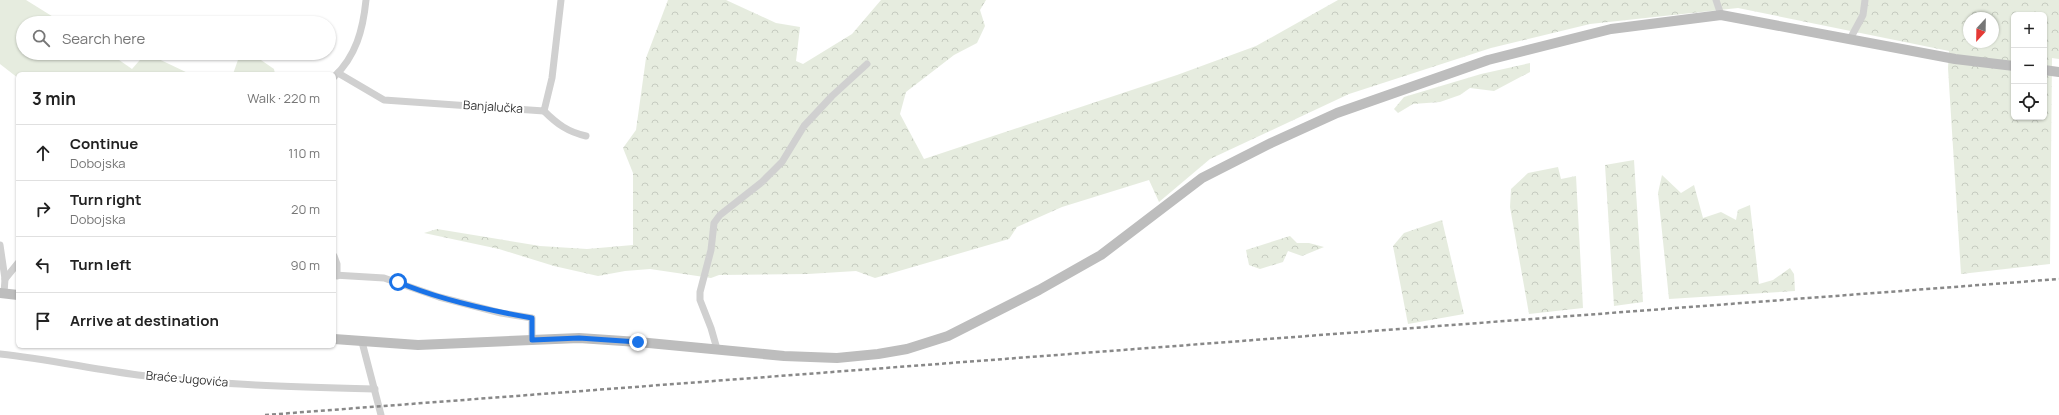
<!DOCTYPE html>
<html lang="en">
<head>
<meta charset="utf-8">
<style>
  body { margin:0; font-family:Manrope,sans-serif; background:#f6f6f6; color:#222 }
  .controls { position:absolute; right:12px; top:12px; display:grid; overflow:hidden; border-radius:6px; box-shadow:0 1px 3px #0004 }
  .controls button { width:36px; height:36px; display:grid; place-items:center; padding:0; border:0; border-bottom:1px solid #e0e0e0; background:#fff; color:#222; font:20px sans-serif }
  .compass { position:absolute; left:1963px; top:12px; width:36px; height:36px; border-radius:50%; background:#fff; box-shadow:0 1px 3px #0004; rotate:202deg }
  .stop { position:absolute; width:12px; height:12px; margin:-9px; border:3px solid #1a73e8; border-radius:50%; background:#fff }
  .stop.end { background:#1a73e8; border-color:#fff; box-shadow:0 1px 4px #0008 }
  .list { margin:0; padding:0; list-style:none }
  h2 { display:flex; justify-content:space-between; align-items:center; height:52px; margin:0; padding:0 16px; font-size:17px }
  h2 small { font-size:13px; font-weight:400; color:#767676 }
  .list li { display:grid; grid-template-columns:26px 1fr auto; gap:12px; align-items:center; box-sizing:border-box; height:56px; padding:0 16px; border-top:1px solid #e0e0e0 }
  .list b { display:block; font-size:15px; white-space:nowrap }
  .list p { margin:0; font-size:13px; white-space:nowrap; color:#767676 }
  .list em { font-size:13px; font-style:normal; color:#767676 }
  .icon { flex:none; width:22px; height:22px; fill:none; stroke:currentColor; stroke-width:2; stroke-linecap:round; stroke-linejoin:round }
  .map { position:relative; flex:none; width:2059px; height:415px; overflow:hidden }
  .search { position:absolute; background:#fff; box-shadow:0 1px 3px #0004; left:16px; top:16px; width:320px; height:44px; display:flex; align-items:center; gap:10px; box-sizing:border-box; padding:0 14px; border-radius:22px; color:#767676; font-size:15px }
  .panel { position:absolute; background:#fff; box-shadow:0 1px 3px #0004; left:16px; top:72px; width:320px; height:276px; border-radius:6px }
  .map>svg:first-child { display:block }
</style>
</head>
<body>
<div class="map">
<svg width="2059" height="415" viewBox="0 0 2059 415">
  <defs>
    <pattern id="forest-crowns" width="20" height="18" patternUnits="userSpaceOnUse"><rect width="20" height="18" fill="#e6ecdf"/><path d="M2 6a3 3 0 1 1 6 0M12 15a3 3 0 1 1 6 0" fill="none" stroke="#c6cbc0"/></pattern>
  </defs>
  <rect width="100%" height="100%" fill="#fff"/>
  <g fill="#e6ecdf">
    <path d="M0,0h26l37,23h-40v30h86l23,16 14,-16 44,21h-172v4l-18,-14z"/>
    <path d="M239,57l19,1 16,11 1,5h-42z"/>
  </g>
  <g fill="url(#forest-crowns)" fill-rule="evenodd">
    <path d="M668,0h58l50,23 24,4 -4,34 7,3 49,-30 29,-34h105l-6,10 5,16 -8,17 -23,12 -48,37 -6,22 24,45 253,-84 79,-29 82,-46h721v59l-7,-1 -2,206 -89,10 -13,-206 1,-17 -211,-43 -148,16 -99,24 -142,46 -139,65 -51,43 -10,-22 -87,27 -45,20 -8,12 -134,39 -19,-7 -48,3 -89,1 -8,3 -61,-9 -25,2 -27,5 -44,-10 -55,-17 -75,-16 13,-4 103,17 47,3 46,-4v-72l-10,-25 13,-18 10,-72zM2014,15h30v102h-30zM1969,18h24v24h-24z"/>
    <path d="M1530,63v9l-36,19 -24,-3 -10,7 -20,7 -27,2 -15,9 -4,-4 10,-12 77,-23z"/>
    <path d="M1634,160l9,142 -29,4 -9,-141z"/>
    <path d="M1558,167l3,12 15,-3 7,132 -54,6 -19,-107 1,-18 17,-16z"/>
    <path d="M1662,175l19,18 13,-8 9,33 18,-6 15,8 2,-10 12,-5 9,79 14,-4 17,-12 4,6 1,17 -126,8 -11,-106z"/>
    <path d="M1442,220l22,94 -56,10 -15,-78 11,-13z"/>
    <path d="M1290,236l7,7h12l15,4 -22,9 -14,-5 -5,11 -23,7 -11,-4 -3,-15z"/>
  </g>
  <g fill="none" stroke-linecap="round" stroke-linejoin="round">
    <g stroke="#d0d0d0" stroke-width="7">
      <path d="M1716,0l5,15"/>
      <path d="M1850,39l13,-24 2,-15"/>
      <path d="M338,73l46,27 160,11 8,-33 9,-78"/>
      <path d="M334,77c22,-21 29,-47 32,-77"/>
      <path d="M544,111c13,13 24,21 42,25"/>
      <path d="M0,245l5,34 -1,14"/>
      <path d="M334,256l3,8v12"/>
      <path d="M334,275l50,3 55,19 62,16 31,5v22"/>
      <path d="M5,279l13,-16"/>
      <path d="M362,342l19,73"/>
      <path d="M717,349l-6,-21 -11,-28v-8l11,-42 3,-27 6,-8 42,-33 20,-20 22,-36 28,-30 35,-32"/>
      <path d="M0,354c47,5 92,15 138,21 78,10 158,12 237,14"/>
    </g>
    <g stroke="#bdbdbd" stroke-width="10">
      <path d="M2044,70l15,2"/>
      <path d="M0,293l18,2"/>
      <path d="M334,339l84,6 161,-7 59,4 146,14 53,2 41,-4 29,-5 41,-13 91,-46 62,-35 101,-77 69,-35 66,-30 151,-53 123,-31 110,-14 234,44 59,7"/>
    </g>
    <path stroke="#888" stroke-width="2.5" stroke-dasharray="4 3" stroke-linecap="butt" d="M265,415l1794,-136"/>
  </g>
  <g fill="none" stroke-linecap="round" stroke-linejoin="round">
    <path stroke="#1a73e8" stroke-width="5" d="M398,282c42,18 89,28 134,36v22l47,-2 59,4"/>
  </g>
  <g text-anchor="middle" stroke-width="4" stroke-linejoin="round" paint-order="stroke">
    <g font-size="12" fill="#333" stroke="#fff">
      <text transform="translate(493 107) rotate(4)" y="4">Banjalučka</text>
      <text transform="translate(187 379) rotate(5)" y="4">Braće Jugovića</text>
    </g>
  </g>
</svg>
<div class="controls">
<button>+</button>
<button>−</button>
<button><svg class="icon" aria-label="locate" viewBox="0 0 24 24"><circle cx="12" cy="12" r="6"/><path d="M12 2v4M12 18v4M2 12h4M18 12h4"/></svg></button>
</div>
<svg class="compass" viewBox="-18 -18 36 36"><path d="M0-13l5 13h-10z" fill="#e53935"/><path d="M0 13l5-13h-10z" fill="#767676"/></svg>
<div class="stop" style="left:398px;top:282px"></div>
<div class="stop end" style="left:638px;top:342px"></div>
<div class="search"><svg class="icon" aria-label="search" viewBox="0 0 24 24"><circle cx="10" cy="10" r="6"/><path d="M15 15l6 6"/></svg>Search here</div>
<section class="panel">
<h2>3 min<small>Walk · 220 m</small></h2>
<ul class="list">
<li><svg class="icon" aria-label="ahead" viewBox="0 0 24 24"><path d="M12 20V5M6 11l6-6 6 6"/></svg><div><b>Continue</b><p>Dobojska</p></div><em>110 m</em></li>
<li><svg class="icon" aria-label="right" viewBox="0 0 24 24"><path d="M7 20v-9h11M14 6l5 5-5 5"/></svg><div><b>Turn right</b><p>Dobojska</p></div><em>20 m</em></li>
<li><svg class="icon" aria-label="left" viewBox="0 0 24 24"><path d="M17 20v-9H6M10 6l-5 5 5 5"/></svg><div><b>Turn left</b></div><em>90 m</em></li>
<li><svg class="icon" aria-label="arrive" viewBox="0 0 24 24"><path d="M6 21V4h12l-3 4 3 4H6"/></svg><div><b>Arrive at destination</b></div></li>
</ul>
</section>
</div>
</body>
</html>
